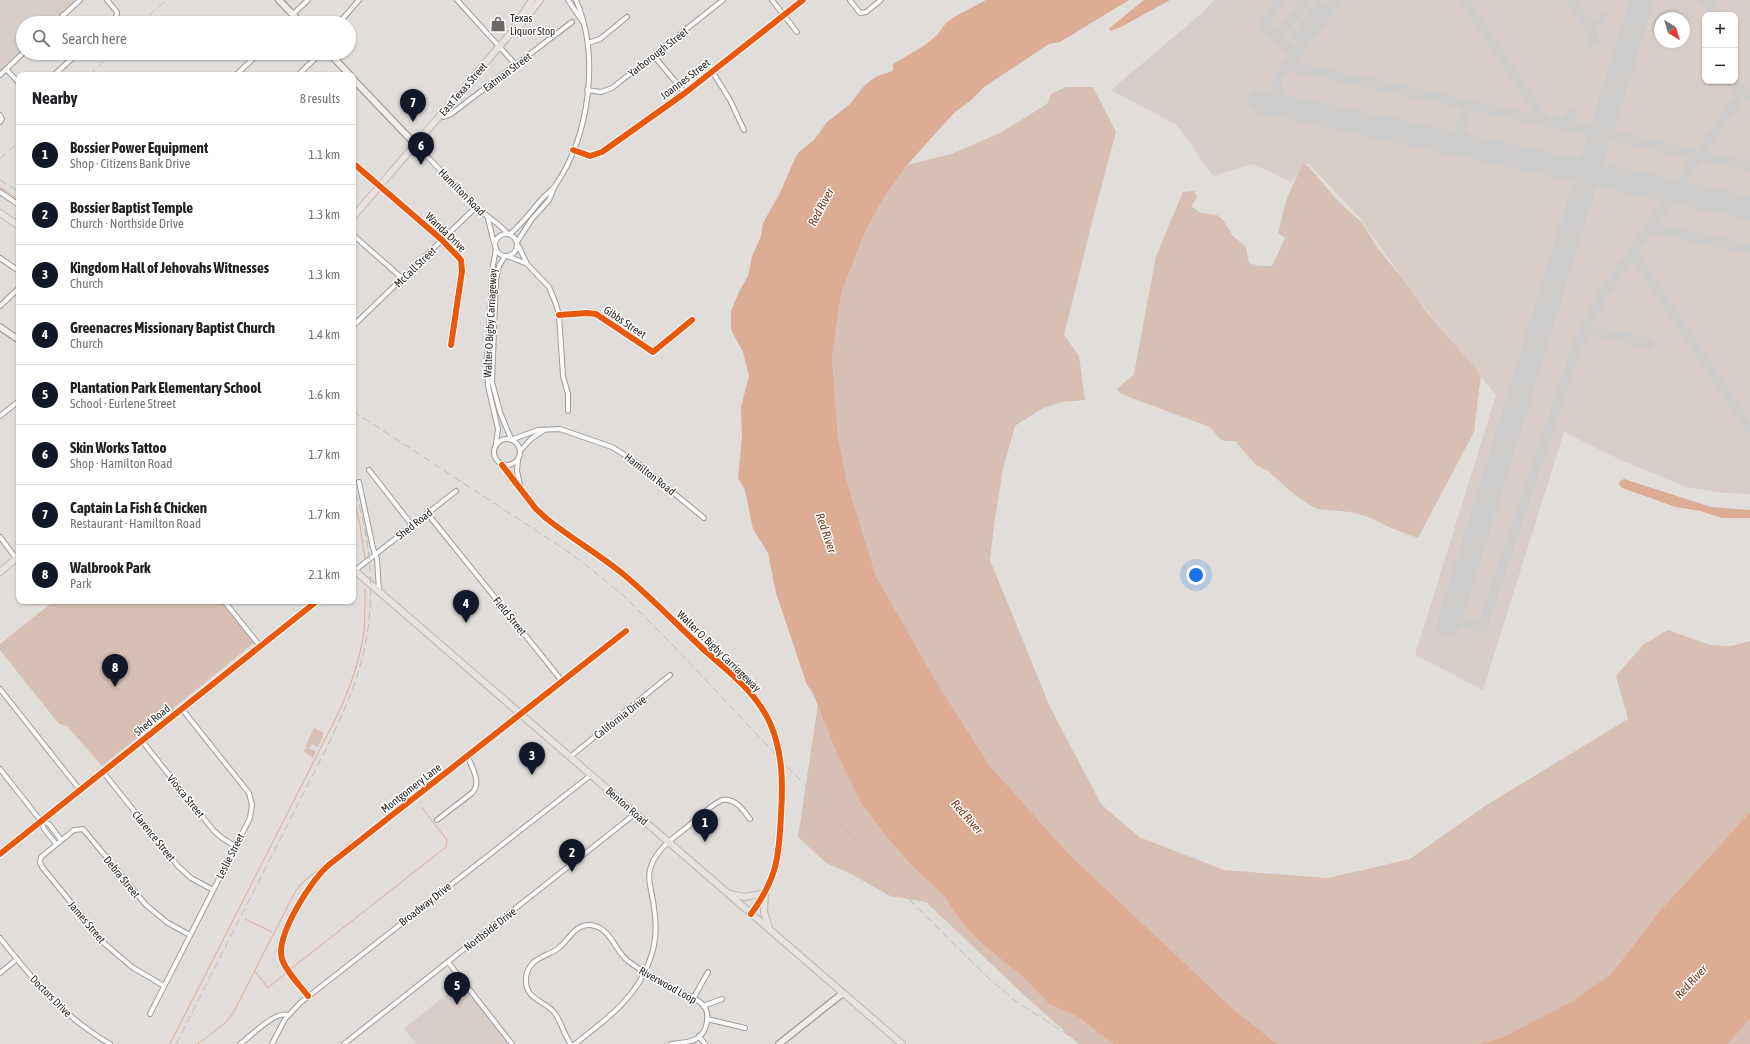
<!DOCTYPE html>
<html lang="en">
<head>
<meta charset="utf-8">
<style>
  body { margin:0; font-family:"Asap Condensed",sans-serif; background:#f6f6f6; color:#202124 }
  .controls { position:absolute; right:12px; top:12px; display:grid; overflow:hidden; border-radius:8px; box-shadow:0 1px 3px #0004 }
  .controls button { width:36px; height:36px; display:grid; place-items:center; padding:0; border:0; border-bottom:1px solid #e0e0e0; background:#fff; color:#202124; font:20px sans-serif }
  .compass { position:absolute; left:1654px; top:12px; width:36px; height:36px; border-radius:50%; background:#fff; box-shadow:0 1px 3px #0004; rotate:142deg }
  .you { position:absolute; left:1196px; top:575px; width:14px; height:14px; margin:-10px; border:3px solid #fff; border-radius:50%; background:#1a73e8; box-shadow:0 0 0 6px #1a73e833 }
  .badge { display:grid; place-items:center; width:26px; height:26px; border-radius:50%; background:#111827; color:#fff; font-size:13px; font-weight:700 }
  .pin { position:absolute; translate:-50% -33px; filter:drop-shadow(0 1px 2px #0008) }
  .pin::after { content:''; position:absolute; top:21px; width:14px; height:12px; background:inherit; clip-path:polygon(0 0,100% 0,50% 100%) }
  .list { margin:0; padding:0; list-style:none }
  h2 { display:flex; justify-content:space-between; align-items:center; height:52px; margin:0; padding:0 16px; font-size:17px }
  h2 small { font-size:13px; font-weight:400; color:#757577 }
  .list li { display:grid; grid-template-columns:26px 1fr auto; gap:12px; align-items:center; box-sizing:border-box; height:60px; padding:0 16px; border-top:1px solid #e0e0e0 }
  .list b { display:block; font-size:15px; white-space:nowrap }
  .list p { margin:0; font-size:13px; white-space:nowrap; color:#757577 }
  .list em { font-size:13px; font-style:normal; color:#757577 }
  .icon { flex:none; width:22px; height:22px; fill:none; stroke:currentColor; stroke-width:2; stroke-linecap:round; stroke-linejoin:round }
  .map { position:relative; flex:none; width:1750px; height:1044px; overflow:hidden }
  .search { position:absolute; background:#fff; box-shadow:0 1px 3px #0004; left:16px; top:16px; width:340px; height:44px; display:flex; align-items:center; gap:10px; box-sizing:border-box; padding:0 14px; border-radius:22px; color:#757577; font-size:15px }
  .panel { position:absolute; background:#fff; box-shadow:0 1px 3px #0004; left:16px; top:72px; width:340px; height:532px; border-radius:8px }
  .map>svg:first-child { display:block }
</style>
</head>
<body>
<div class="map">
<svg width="1750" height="1044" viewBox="0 0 1750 1044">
  <rect width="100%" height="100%" fill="#e1dddb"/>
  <g fill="#d8cec9" fill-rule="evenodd">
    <path d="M0,0h80l-25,23h-32v30l-23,22z"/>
    <path d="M1214,0h536v494l-25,-1 -39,-6 -65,-27 -57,-28 -81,258 -68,-35 81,-260 -80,-98 -57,-80 -51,-54 -17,19 -38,-18 -40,12 -36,-51 -66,-35 91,-77zM1705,15h30v66h-30zM1660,18h24v24h-24z"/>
    <path d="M463,982l49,62h-96l-12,-16z"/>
  </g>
  <g fill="#d8bfb3">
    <path d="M1066,87h27l23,45 -23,86 -29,117 15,21 6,44 -23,2 -19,6 -28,18 -12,43 -8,49 -5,42 60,147 51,97 38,33 85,33 104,8 82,-19 75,-53 143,-87 -12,-43 27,-31 25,-15 42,15 21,1 19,-5v171l-92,101 -47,61 -37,27 -71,36 -25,7h-199l-6,-3 -43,-35 -162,-153 -78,-87 -53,-83 -61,-107 -28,-91 -10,-48 -6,-80 9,-63 24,-62 18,-33 24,-34 44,-11 49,-21 47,-29 4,-10z"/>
    <path d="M1303,163l6,4 30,35 23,21 17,27 23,28 24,33 55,64 -7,57 -56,106 -27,-10 -25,-12 -16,-4 -32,-3 -5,-2 -18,-12 -27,-24 -12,-6 -21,-24h-10l-5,-2 -10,-12 -81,-30 -9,-4 -3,-4 17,-15 22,-118 27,-64 11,-1 3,7 -6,8 10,7 16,2 7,6 8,14 14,12 3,16 10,3h13l13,-28 -7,-5 9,-35z"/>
    <path d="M54,601h168l32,42 -152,123 -35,-40 -8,-2 -59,-74v-6z"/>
    <path d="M818,704l19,50 24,49 25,33 25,29 33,31 19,28 20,21 37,29 29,30 29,13 36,27h-35l-55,-49 -98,-93 -36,-6 -39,-22 -25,-11 -28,-26z"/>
    <path d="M314,728l10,5 -6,14 -6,-3 -3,5 7,2 -3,7 -10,-7 4,-3 -2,-1z"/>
    <path d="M1750,1019v25h-22z"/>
  </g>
  <g fill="#dcac95">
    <path d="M986,0h143l-69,42 -11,2 -65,43 -14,14 -16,12 -47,52 -24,34 -18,33 -24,62 -9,63 6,80 10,48 28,91 61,107 53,83 78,87 162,153 43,35 6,3h-165l-36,-27 -29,-13 -29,-30 -37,-29 -20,-21 -19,-28 -33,-31 -25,-29 -25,-33 -24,-49 -24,-61 -6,-8 -31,-92 -8,-40 -15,-24 -8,-39 -7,-12 4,-42 -1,-29 8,-31 -6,-24 -12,-22v-19l8,-19 9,-16 4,-19 9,-21 2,-13 17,-30 15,-35 4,-6 15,-12 13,-18 22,-17 16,-20 12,-9 16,-5v-7l32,-19 12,-10 9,-12 8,-6z"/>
    <path d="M1144,0h26l-51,28 -9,3 -1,-2 3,-3z"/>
    <path d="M1624,479l87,28 39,3v8h-28l-22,-7 -24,-4 -54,-19 -3,-4 1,-3z"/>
    <path d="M1750,812v207l-22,25h-250l25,-7 70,-36 38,-27 47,-61z"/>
  </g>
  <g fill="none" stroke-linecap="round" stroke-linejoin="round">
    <g stroke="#dcac95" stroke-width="1">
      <path d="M0,187l19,13"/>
      <path d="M353,495l7,30 5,34"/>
      <path d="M245,919l27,13"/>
      <path d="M292,968l154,-121 1,-7 -25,-32"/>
      <path d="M254,970l14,18 18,-15"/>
      <path d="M170,1044l169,-332c11,-25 21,-52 25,-80 1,-14 1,-29 1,-43"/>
      <path d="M198,1044l28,-22 6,-7 63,-123 6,-8 52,-44"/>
    </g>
    <g stroke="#cecccb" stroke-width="10">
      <path d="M1464,0l78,117 5,5"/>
      <path d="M1571,0l22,34 2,8"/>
      <path d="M1704,0l8,6 3,9"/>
      <path d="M1319,4l10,7"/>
      <path d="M1313,12l10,7"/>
      <path d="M1308,20l9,7"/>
      <path d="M1584,21c7,5 15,3 19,-4"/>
      <path d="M1302,27l9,8"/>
      <path d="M1296,35l9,7"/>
      <path d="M1279,40l-15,-12 -1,-3 17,-25"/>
      <path d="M1295,56l-1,-4 -15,-12 -1,-3 28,-37"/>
      <path d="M1283,71l5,-3 7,-1 295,64 8,-1 6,-8"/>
      <path d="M1736,85l14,12"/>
      <path d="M1298,109c-11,-6 -24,-16 -20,-31l60,-78"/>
      <path d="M1555,124l12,-4 6,-7"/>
      <path d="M1460,131l3,10 8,6"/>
      <path d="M1444,141c27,-2 10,-35 33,-34"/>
      <path d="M1597,145l6,-8 9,-1 138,30"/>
      <path d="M1684,177c-4,10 1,15 10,19"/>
      <path d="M1655,187l9,8 1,6 -2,6"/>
      <path d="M1647,230l6,-2 97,21"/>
      <path d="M1636,247l-2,5 2,6 114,171"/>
      <path d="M1595,331l54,12"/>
      <path d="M1450,617l32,11 92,-273 12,-29 18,-33 134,-195 1,-7 -3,-6"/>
    </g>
    <g stroke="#cecccb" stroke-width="24">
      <path d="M1260,101l490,107"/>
      <path d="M1449,623l193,-623"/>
    </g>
    <defs>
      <g id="street">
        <path d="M107,0l10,12 -1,6 -6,5"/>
        <path d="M457,0l59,65"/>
        <path d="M568,0l15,22"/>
        <path d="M772,0l25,32"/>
        <path d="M850,0l10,13 6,-1 15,-12"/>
        <path d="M293,14l15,-14"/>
        <path d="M63,15l7,8"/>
        <path d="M55,23l25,-23"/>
        <path d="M291,23l5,-5"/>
        <path d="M339,23l20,-23"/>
        <path d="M588,43l12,-4 27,-22"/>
        <path d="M654,56l31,37"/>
        <path d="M6,69l13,14"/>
        <path d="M712,71l18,29 14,30"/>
        <path d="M0,75l23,-22"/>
        <path d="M54,75l24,-22"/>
        <path d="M236,75l23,-22"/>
        <path d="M298,75l23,-22"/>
        <path d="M587,90l14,2 11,-4 111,-88"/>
        <path d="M0,115l2,4 -2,3"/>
        <path d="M440,115l4,2 7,-3 121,-92"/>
        <path d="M415,144c21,21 41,43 62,64 10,9 22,15 30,25"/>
        <path d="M573,150l17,6 12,-4 83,-59 118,-93"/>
        <path d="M353,163l89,77 19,20 1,11 -11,74"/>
        <path d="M0,192l19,13"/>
        <path d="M488,219l6,24"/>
        <circle cx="506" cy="245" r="11"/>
        <path d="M510,234c12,-10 20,-21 30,-33 5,-6 11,-10 15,-15 35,-51 45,-130 21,-186"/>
        <path d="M353,235l49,43"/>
        <path d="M517,242l15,-23 17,-19 5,-12"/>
        <path d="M518,245l9,19 22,23 7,17 3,11 4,61 5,18v17"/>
        <path d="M496,249l-3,16 -6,98 1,23 10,43 -2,14"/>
        <path d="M505,256l-6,10 -3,14 -4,102 8,30 11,27"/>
        <path d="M507,256l18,7"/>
        <path d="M0,258l19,13"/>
        <path d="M0,306l19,-18"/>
        <path d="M559,315l28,-2 9,1 57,38 39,-32"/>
        <path d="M353,326l123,-119"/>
        <path d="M0,416l19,-15"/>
        <circle cx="507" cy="452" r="13"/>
        <path d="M513,439l25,-9 22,-1 52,18 24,15 68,56"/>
        <path d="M520,451l11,-12 13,-9"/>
        <path d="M518,460l-1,11 3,14"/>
        <path d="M502,465l34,44 11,10 77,56 59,55"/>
        <path d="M369,470l43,55"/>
        <path d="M359,482l14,66 4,11 2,32"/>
        <path d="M427,513l135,168"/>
        <path d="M0,537l16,21"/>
        <path d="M353,572l103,-81"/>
        <path d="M224,601l36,45"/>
        <path d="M0,689l80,101"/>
        <path d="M142,741l72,90 8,7 13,8"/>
        <path d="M570,757l100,-82"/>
        <path d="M0,769l41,52 3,8 12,15"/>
        <path d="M103,772l75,94 13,12 22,12"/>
        <path d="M437,820l35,-27c10,-10 0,-25 -4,-36"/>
        <path d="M41,821l8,3 12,16"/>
        <path d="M0,854l317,-253"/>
        <path d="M751,914c16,-23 26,-43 29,-70"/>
        <path d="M0,938c35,44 61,77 110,106"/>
        <path d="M448,962l64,82"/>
        <path d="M0,973l17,-14"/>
        <path d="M164,986l-32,-19 -27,-23 -63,-77 -2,-5 1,-5 33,-27 9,-1 63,76 22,18 22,12"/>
        <path d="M308,996c-8,-11 -22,-24 -26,-37 -7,-23 30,-81 48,-95l296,-233"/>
        <path d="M694,997l14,-25"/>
        <path d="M703,1006l19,-7"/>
        <path d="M150,1014l100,-196 2,-13 -3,-12 -67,-84"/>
        <path d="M707,1019l38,9"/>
        <path d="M699,1036l6,8"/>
        <path d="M240,1044c11,-8 36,-34 48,-29"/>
        <path d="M272,1044l13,-25 15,-16 291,-228"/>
        <path d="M344,1044l292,-231"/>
        <path d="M571,1044c-8,-10 -9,-22 -17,-32 -11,-12 -29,-13 -28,-33 0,-6 2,-11 7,-16 8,-8 20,-9 28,-17 10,-10 17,-25 34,-20 16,4 20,25 33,35 13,10 29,19 43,27 16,9 43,11 35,38 -5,17 -20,16 -35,18"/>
        <path d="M575,1044c30,-24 60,-44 74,-82 7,-17 8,-36 5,-54 -1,-13 -8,-30 -3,-42 6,-17 22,-28 35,-38 11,-9 23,-22 36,-28 14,-2 21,10 28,19"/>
      </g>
      <g id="secondary">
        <path d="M279,0l22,23"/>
        <path d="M329,53l21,22"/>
        <path d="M353,79l62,65"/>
        <path d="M0,327l19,13"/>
        <path d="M779,1044l64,-51"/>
      </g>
      <g id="primary">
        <path d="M514,28l18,-28"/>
        <path d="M0,213l19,13"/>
        <path d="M353,217l157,-183 12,-11 18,-23"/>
        <path d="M353,569l549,475"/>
        <path d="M0,572l19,-16"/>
        <path d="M730,894l15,3 20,-4 -1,19 5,16"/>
      </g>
    </defs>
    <use href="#street" stroke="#9e9b9a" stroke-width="6"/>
    <use href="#secondary" stroke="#9e9b9a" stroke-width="8"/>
    <use href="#primary" stroke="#bbb8b7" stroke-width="8"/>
    <use href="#street" stroke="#fafafa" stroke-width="4"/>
    <use href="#secondary" stroke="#f2edeb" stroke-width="5.5"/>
    <use href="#primary" stroke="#e9e1dd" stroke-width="6"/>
    <g stroke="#bcbbbb" stroke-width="1" stroke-dasharray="8 4" stroke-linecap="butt">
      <path d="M141,23l25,-23"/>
      <path d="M89,75l24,-22"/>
      <path d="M0,159l19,-18"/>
      <path d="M0,180l19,12"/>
      <path d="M353,411l202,132 26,18 42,34 45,45 163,173 66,74 87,87 29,25 16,11 53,34"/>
      <path d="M176,1044l150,-295c12,-25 24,-50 32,-76 19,-59 16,-128 -5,-187"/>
    </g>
    <defs>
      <path id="street-bridge" d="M683,630c14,13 27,25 41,37 10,9 20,17 29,28 36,42 29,97 27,149"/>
    </defs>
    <use href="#street-bridge" stroke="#9e9b9a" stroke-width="6" stroke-linecap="butt"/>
    <use href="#street-bridge" stroke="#fafafa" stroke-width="4"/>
    <defs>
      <g id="cycleway">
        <path d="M573,150l17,6 12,-4 83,-59 118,-93"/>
        <path d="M353,163l89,77 19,20 1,11 -11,74"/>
        <path d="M559,315l28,-2 9,1 57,38 39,-32"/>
        <path d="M502,465l34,44 11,10c24,19 51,35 76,55 28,23 54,51 81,76 25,22 52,42 66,73 13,30 13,60 11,92 -2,43 -4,63 -30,99"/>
        <path d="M0,854l317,-253"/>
        <path d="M308,996c-8,-11 -22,-24 -26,-37 -7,-23 30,-81 48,-95l296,-233"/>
      </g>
    </defs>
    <use href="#cycleway" stroke="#fff" stroke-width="8"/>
    <use href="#cycleway" stroke="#e8590c" stroke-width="6"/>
  </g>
  <defs>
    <symbol id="shop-bare" viewBox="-9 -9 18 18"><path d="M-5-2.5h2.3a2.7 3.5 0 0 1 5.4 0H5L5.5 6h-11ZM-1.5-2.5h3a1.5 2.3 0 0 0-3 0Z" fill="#6b6766" stroke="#fff" stroke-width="2.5" paint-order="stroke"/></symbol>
  </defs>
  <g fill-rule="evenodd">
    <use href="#shop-bare" x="487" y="13" width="22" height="22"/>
  </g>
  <g text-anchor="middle" stroke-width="3" stroke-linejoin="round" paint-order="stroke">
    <g font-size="11" fill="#2c2827" stroke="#fff" text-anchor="start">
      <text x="510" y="22">Texas<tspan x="510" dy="13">Liquor Stop</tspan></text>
    </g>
    <g font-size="11" fill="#2c2827" stroke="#fff">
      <text transform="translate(658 52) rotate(-38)" y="4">Yarborough Street</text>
      <text transform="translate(507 72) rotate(-37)" y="4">Eatman Street</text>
      <text transform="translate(685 79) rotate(-37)" y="4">Joannes Street</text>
      <text transform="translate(463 89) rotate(-49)" y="4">East Texas Street</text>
      <text transform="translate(462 192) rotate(45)" y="4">Hamilton Road</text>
      <text transform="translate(446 232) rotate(44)" y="4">Wanda Drive</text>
      <text transform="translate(415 267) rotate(-44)" y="4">McCall Street</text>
      <text transform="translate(625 322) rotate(34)" y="4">Gibbs Street</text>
      <text transform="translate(490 323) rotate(-87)" y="4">Walter O Bigby Carriageway</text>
      <text transform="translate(650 474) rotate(38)" y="4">Hamilton Road</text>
      <text transform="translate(414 524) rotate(-38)" y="4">Shed Road</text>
      <text transform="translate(510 616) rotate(51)" y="4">Field Street</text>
      <text transform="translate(719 651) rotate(44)" y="4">Walter O. Bigby Carriageway</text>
      <text transform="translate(620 717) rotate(-38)" y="4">California Drive</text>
      <text transform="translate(152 720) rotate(-39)" y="4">Shed Road</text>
      <text transform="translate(411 788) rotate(-38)" y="4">Montgomery Lane</text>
      <text transform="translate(186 796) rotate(51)" y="4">Viosca Street</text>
      <text transform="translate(627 806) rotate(41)" y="4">Benton Road</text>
      <text transform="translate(154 836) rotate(51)" y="4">Clarence Street</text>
      <text transform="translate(230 856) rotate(-63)" y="4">Leslie Street</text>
      <text transform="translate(122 877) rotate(51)" y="4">Debra Street</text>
      <text transform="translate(425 904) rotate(-38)" y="4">Broadway Drive</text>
      <text transform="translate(87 922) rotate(50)" y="4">James Street</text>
      <text transform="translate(490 929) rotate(-38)" y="4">Northside Drive</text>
      <text transform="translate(668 985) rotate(29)" y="4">Riverwood Loop</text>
      <text transform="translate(51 996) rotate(45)" y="4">Doctors Drive</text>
    </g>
    <g font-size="12" font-style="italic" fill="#773917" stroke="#fff">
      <text transform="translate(821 207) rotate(-62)" y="4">Red River</text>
      <text transform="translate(826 533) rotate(71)" y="4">Red River</text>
      <text transform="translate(967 817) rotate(49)" y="4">Red River</text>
      <text transform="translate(1691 982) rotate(-47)" y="4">Red River</text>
    </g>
  </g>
</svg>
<div class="controls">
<button>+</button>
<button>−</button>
</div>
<svg class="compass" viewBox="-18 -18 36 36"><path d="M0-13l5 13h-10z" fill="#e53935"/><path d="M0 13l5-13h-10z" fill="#757577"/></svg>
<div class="you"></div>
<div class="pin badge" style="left:705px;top:842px">1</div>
<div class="pin badge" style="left:572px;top:872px">2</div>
<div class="pin badge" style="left:532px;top:775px">3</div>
<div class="pin badge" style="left:466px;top:623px">4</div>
<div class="pin badge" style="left:457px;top:1005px">5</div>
<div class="pin badge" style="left:421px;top:165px">6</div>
<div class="pin badge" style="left:413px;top:122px">7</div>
<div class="pin badge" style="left:115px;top:687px">8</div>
<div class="search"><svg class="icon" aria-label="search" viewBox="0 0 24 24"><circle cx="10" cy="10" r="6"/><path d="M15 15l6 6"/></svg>Search here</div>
<section class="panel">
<h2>Nearby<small>8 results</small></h2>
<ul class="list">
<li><span class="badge">1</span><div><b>Bossier Power Equipment</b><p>Shop · Citizens Bank Drive</p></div><em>1.1 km</em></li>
<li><span class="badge">2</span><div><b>Bossier Baptist Temple</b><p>Church · Northside Drive</p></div><em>1.3 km</em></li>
<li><span class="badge">3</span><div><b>Kingdom Hall of Jehovahs Witnesses</b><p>Church</p></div><em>1.3 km</em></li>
<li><span class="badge">4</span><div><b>Greenacres Missionary Baptist Church</b><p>Church</p></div><em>1.4 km</em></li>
<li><span class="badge">5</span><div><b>Plantation Park Elementary School</b><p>School · Eurlene Street</p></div><em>1.6 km</em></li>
<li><span class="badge">6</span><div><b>Skin Works Tattoo</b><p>Shop · Hamilton Road</p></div><em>1.7 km</em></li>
<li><span class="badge">7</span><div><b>Captain La Fish &amp; Chicken</b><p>Restaurant · Hamilton Road</p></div><em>1.7 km</em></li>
<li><span class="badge">8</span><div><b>Walbrook Park</b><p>Park</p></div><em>2.1 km</em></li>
</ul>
</section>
</div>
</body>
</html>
